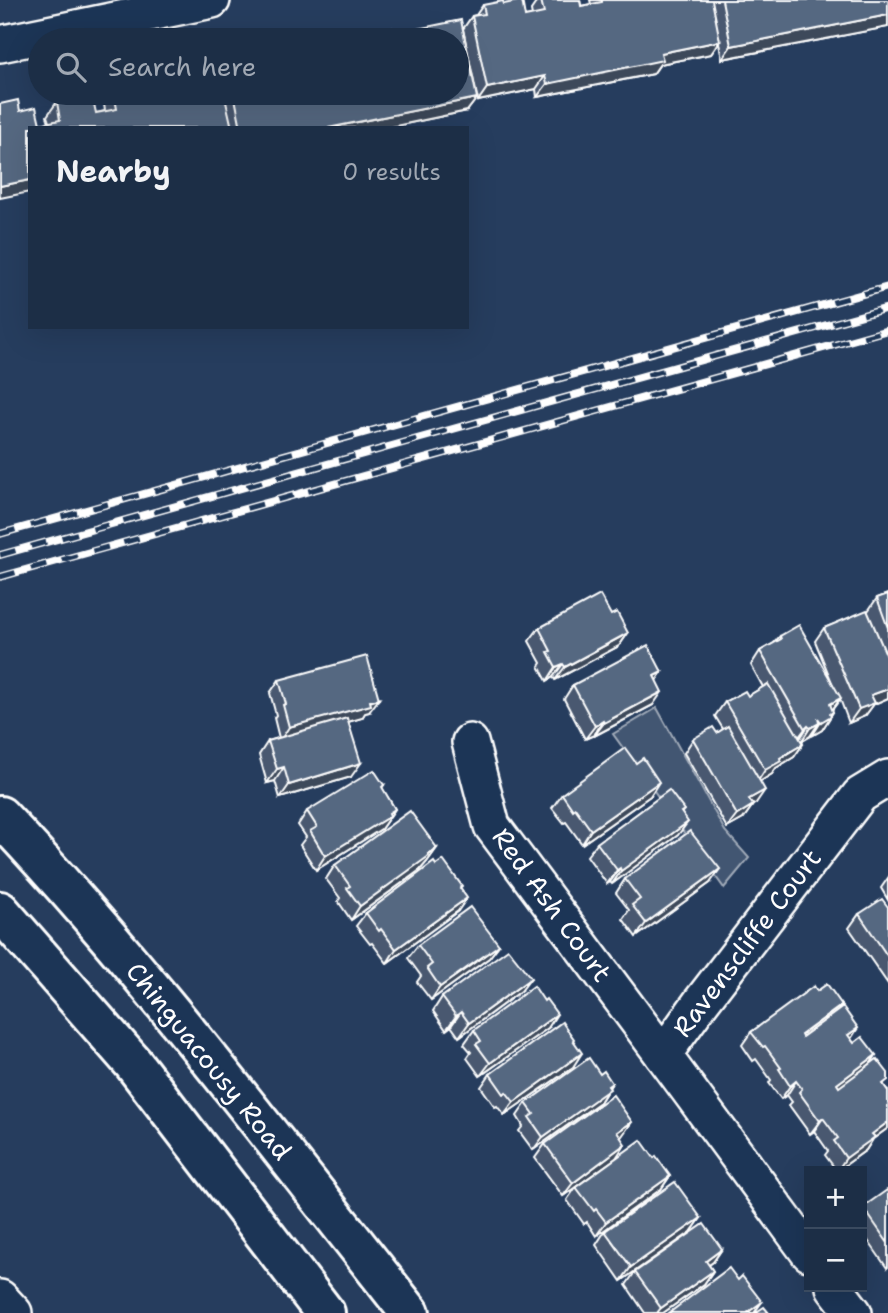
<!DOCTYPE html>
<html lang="en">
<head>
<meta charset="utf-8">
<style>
  body { margin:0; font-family:"Shantell Sans",sans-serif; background:#293a51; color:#f1f3f6 }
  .controls { position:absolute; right:21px; bottom:21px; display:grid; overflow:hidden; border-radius:0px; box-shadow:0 7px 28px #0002 }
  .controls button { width:63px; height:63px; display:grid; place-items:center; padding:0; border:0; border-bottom:2px solid #3a4a5f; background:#1c2e46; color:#f1f3f6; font:35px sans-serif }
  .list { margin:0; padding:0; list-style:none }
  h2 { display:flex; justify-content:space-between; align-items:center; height:91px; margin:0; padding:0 28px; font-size:30px }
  h2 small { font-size:23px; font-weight:400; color:#a0a8b3 }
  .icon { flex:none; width:38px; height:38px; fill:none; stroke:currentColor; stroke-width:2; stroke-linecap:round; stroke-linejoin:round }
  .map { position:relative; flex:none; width:888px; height:1313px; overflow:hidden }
  .search { position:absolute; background:#1c2e46; box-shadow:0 7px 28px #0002; left:28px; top:28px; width:441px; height:77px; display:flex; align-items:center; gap:18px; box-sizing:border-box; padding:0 24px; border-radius:38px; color:#a0a8b3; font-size:26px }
  .panel { position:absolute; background:#1c2e46; box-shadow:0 7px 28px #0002; left:28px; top:126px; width:441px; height:203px; border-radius:0px }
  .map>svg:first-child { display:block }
</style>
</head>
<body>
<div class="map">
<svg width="888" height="1313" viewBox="0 0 888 1313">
  <rect width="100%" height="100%" fill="#263d5e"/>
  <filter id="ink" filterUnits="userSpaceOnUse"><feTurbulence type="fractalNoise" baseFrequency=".0143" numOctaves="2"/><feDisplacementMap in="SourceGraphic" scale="14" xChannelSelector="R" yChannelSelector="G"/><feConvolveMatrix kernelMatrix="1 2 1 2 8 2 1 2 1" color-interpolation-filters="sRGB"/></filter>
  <g filter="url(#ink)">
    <path fill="#425672" stroke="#a0aab8" stroke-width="2" d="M657,708l68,123 24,27 -25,30 -111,-154z"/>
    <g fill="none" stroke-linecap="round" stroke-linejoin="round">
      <defs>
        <g id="street">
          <path d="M0,44l212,-44"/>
          <path d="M470,742l22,84 171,229"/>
          <path d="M809,1253l-146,-198 38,-53 159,-207 28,-17"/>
          <path d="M834,1287l20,26"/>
          <path d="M0,1298l14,15"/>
        </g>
        <g id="secondary">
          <path d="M0,816c147,156 277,329 410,497"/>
          <path d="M0,911l133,152 192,250"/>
        </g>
      </defs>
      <use href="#street" stroke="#fff" stroke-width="40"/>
      <use href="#secondary" stroke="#fff" stroke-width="44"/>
      <use href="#street" stroke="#1d3557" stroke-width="35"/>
      <use href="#secondary" stroke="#1d3557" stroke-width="38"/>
      <defs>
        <g id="rail">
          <path d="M0,534l888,-247"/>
          <path d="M0,555l888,-247"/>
          <path d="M0,577l888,-247"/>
        </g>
      </defs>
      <use href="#rail" stroke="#fff" stroke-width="8"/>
      <use href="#rail" stroke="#1d3557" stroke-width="5" stroke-dasharray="16" stroke-linecap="butt"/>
    </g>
    <g fill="#49596f" stroke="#fff" stroke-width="2">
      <path d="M538,0h42l1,6 10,-2 -1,-4h298v27l-166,32 -3,-16 -8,11 -51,10 -7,10 -116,23 -1,-8 -58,12 -15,-72 9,-13 4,-1 7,-10 21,-1 21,13 7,-1 -1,-6z"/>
      <path d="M417,29l60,69 -10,13 -81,17h-356l-30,70v-94l20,7 20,13 9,-2 -2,-6 10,-14 39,11 9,-2 -1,-7 7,-11h41l1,8 11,-2 -2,-6h295l-48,-53z"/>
      <path d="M888,594v104l-14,6 -9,12 -16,7 -9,-24 -8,11 1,2 -11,18 -20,11 1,3 -9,13 -18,11 -4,6 -12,7 -4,22 -3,2 -10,14 -16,9 -43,-75 9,-14 24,-6 6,-4 -8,-13 10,-14 23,-6 15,-9 -12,-22 9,-14 14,-8 6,-7 53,49 -18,-44 9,-13 44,-17 9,-13z"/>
      <path d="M611,615l17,18 -9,13 -64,34 -2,-3 -6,4 -8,-15 2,-3 -12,-22 10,-13z"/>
      <path d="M662,672l-6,8 -3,25 -59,31v-1l-9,4 -21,-40 9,-14z"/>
      <path d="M279,680l90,32 -4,1 -3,5 -14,4 3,55 -71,21 -5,-17 -8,2 -8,-28 9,-14 11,-3 -5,-20 2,-3 -6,-22z"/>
      <path d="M384,785l-2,3 13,21 -14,20 -65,41 -16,-25 6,-8 -8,-12 9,-14z"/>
      <path d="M562,794l88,2 -68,48 -16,-22 -2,1 -12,-15z"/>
      <path d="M684,810l-3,3 -3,22 -66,49 -2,-2 -3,2 -20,-28 10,-13z"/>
      <path d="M437,848l-10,14 -7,8 -69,50 -13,-19 2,-3 -14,-19 9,-14z"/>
      <path d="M888,878v22l-7,-12z"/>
      <path d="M625,879l85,4 -74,54 -13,-18 6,-9 -13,-17z"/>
      <path d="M460,889l-2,22 -71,52 -15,-20 -2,1 -14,-18 10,-13z"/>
      <path d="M888,907v77l-39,-56 10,-14z"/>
      <path d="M418,945h81l-10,13 -58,42 -14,-18 4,-6 -13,-18z"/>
      <path d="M521,991l-62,46 -8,-11 -5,4 -13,-19 9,-14z"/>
      <path d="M817,991l25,14 -3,5 12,29 3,4 22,12 -6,9 18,27v37l-15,11 -7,11 -29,21 -12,-16 3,-4 -14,-20 -4,3 -21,-29 3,-3 -5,-7 -6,4 -12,-16 2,-3 -15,-21 -3,2 -11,-16 9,-13z"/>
      <path d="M548,1028l-68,48 -13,-18 4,-6 -7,-8 10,-14z"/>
      <path d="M573,1040v27l-69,48 -7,-9 -2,1 -14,-20 9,-13z"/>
      <path d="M600,1074l12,9 -12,19 -67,48 -14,-19 4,-5 -6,-10 9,-13z"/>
      <path d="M622,1136l-2,1 -4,21 -53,38 -28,-38 10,-14z"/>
      <path d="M654,1158l16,18 -9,13 -65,47 -9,-14 -3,2 -17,-24 9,-13z"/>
      <path d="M888,1191v76l-1,1 -25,-36v-23z"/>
      <path d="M701,1218l-10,14 -70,49 -25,-36 9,-14z"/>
      <path d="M722,1249l-9,13 -4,3 4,6 -9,13 -41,29h-18l-19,-28 9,-13z"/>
    </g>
    <g fill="#3c485a" stroke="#fff" stroke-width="2">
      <path d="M888,15v12l-166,32 9,-13z"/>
      <path d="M720,41l-9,13 -51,10 -7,10 -116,23 10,-13 114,-31z"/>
      <path d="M545,76l-9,13 -58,12 9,-13z"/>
      <path d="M477,98l-10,13 -81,17h-58z"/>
      <path d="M30,180v12l-30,6v-12z"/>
      <path d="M628,633l-9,13 -64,34 10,-13z"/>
      <path d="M563,664l-10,13 -6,4 9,-14z"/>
      <path d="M662,672l-9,13 1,-9z"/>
      <path d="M888,689v9l-14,6 -9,12 -16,7 10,-14 12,-14z"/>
      <path d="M662,692l-9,13 -59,31 10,-13z"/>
      <path d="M841,698l-10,13 -1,-7z"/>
      <path d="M379,699l-10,13 -4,1 -3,5 -82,23 9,-14z"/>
      <path d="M833,712l-4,6 2,-2 -9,14 -10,6 9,-14z"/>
      <path d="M603,721l-9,14 -9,4 10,-13z"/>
      <path d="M819,723l-9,13 -9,6 9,-14z"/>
      <path d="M808,726l-9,14 -4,2 10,-13z"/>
      <path d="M803,744l-9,13 -18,11 -4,6 -16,10 9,-14 15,-12z"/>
      <path d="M361,763l-10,14 -71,21 9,-13z"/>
      <path d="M284,767l-9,14 -8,2 10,-14z"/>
      <path d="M659,782l-9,14 -68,48 9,-14z"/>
      <path d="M765,790l-9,13 -16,9 9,-13z"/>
      <path d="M753,805l-10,14 -16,9 10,-13z"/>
      <path d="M395,809l-14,20 -65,41 9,-14z"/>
      <path d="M688,822l-10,13 -66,49 9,-13z"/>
      <path d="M437,848l-10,14 -7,8 -69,50 9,-14z"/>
      <path d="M620,868l-10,14 -3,2 10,-14z"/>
      <path d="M720,869l-10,14 -74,54 10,-14z"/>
      <path d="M467,898l-9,13 -71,52 9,-14z"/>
      <path d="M499,945l-10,13 -58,42 9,-13z"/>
      <path d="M531,978l-10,13 -62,46 10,-14z"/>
      <path d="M842,1005l-9,14 -41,29 9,-13z"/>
      <path d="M461,1012l-10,14 -5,4 10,-14z"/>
      <path d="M557,1014l-9,14 -68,48 10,-13z"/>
      <path d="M858,1028l-9,14 -1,-7z"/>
      <path d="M582,1053l-9,14 -69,48 10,-13z"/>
      <path d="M876,1055l-9,14 -39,28 9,-13z"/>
      <path d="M796,1081l-9,14 -6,4 9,-13z"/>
      <path d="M612,1083l-12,19 -67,48 10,-13z"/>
      <path d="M823,1118l-9,13 -4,3 10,-13z"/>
      <path d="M632,1122l-10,14 -14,10 9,-14z"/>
      <path d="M888,1122v6l-15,11 -7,11 -29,21 9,-13 26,-24z"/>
      <path d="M625,1144l-9,14 -53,38 10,-13z"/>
      <path d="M670,1176l-9,13 -65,47 10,-14z"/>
      <path d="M701,1218l-10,14 -70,49 10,-14z"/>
      <path d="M722,1249l-9,13 -17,12 10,-13z"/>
      <path d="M713,1271l-9,13 -41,29h-6l4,-5z"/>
      <path d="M762,1302l-8,11h-7z"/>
    </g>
    <g fill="#556781" stroke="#fff" stroke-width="2">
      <path d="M522,0l3,17 19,-4 -3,-13h39l1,6 21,-4v-2h110l8,41 -59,12 2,7 -116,24 -2,-8 -58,12 -15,-72 13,-2 -2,-9 20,-4 1,3z"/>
      <path d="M722,0h166v15l-157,31z"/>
      <path d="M461,20l16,78 -149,30h-87l-7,-35h223v-53h-49l11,-2 -2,-9z"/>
      <path d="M392,28l2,12h-37l-1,-4z"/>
      <path d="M114,93h38l1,8 22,-5v-3h49l8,35h-202v52l-30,6v-82l18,-4 2,11 16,-4 4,17 20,-4 -3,-18 35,-7 4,18 21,-4z"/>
      <path d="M888,594v34l-11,-30z"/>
      <path d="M600,595l11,20 6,-3 11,21 -63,34 -2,-3 -7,3 -8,-15 3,-1 -12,-23z"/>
      <path d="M867,610l21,49v30l-17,6 4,8 -16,6 -35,-81z"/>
      <path d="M799,625l42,73 -11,6 3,8 -3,2 1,2 -10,6 -3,-4 1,5 -9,5 -2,-2 -3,3 -45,-78 21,-12 -1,-3z"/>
      <path d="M648,645l14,27 -8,4 8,16 -58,31 -1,-2 -8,5 -22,-41z"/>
      <path d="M367,656l12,43 -9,2 1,4 -82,22 -6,-22 3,-1 -7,-24z"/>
      <path d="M768,684l35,60 -23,14 1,3 -16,9 -40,-68 20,-11 3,5z"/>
      <path d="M347,718l14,45 -72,22 -5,-18 -7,2 -9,-28z"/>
      <path d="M728,726l37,64 -16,9 4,6 -16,10 -44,-76 20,-12 4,6z"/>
      <path d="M625,748l11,15 7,-5 16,24 -68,48 -16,-22 -2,2 -11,-16z"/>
      <path d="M374,770l10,15 -2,2 13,22 -6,4 1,3 -65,40 -15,-25 7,-4 -10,-16z"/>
      <path d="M669,790l15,20 -3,2 7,10 -67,49 -1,-3 -3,2 -20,-27z"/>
      <path d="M410,811l27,37 -9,6 1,2 -69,50 -13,-18 3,-2 -15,-21z"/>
      <path d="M690,831l30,38 -74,54 -14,-18 8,-6 -15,-20z"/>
      <path d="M443,860l19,26 -2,2 7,10 -71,51 -15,-20 -2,2 -13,-18 68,-51 2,3z"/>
      <path d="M882,899l6,8v50l-29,-43z"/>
      <path d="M470,907l29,38 -59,42 -13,-19 5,-4 -14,-19z"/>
      <path d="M508,949l23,29 -62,45 -8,-11 -5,4 -14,-19z"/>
      <path d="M827,984l15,21 -41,30 1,2 41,-30 15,21 -10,7 6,8 8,-6 14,18 -39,29 2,3 38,-28 11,14v7l-5,4 5,7v31l-16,12 3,3 -29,21 -12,-17 4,-3 -15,-20 -3,3 -21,-29 3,-3 -6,-8 -6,5 -11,-17 2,-1 -16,-22 -2,1 -12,-15 63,-46 3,5z"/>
      <path d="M534,986l10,15 2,-2 11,15 -67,49 -14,-19 5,-3 -7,-11z"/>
      <path d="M562,1022l12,17 -1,1 9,13 -68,49 -8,-10 -2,2 -14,-20z"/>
      <path d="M589,1058l11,16 4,-3 8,12 -4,3 2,3 -67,48 -14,-20 5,-3 -8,-11z"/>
      <path d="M613,1095l19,27 -15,10 8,12 -52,39 -28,-39z"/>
      <path d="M641,1140l13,18 2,-2 14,20 -64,46 -10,-13 -2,2 -18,-24z"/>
      <path d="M675,1182l26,36 -70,49 -26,-36z"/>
      <path d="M887,1190l1,1v52l-25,-36z"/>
      <path d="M704,1224l18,25 -16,12 7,10 -52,37 -26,-36z"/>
      <path d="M729,1268l9,12 4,-4 20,26 -15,11h-78z"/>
      <path d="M764,1307l5,6h-14z"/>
    </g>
  </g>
  <g text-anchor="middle" stroke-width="5" stroke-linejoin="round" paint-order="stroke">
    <g font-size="26" fill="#fff" stroke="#1d3557">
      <text transform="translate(552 905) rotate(54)" y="9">Red Ash Court</text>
      <text transform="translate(747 943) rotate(-53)" y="9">Ravenscliffe Court</text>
      <text transform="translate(209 1061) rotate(51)" y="9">Chinguacousy Road</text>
    </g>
  </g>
</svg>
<div class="controls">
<button>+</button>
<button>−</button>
</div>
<div class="search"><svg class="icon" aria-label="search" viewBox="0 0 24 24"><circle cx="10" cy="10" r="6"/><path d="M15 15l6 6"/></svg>Search here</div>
<section class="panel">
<h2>Nearby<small>0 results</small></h2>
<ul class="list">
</ul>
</section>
</div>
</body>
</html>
